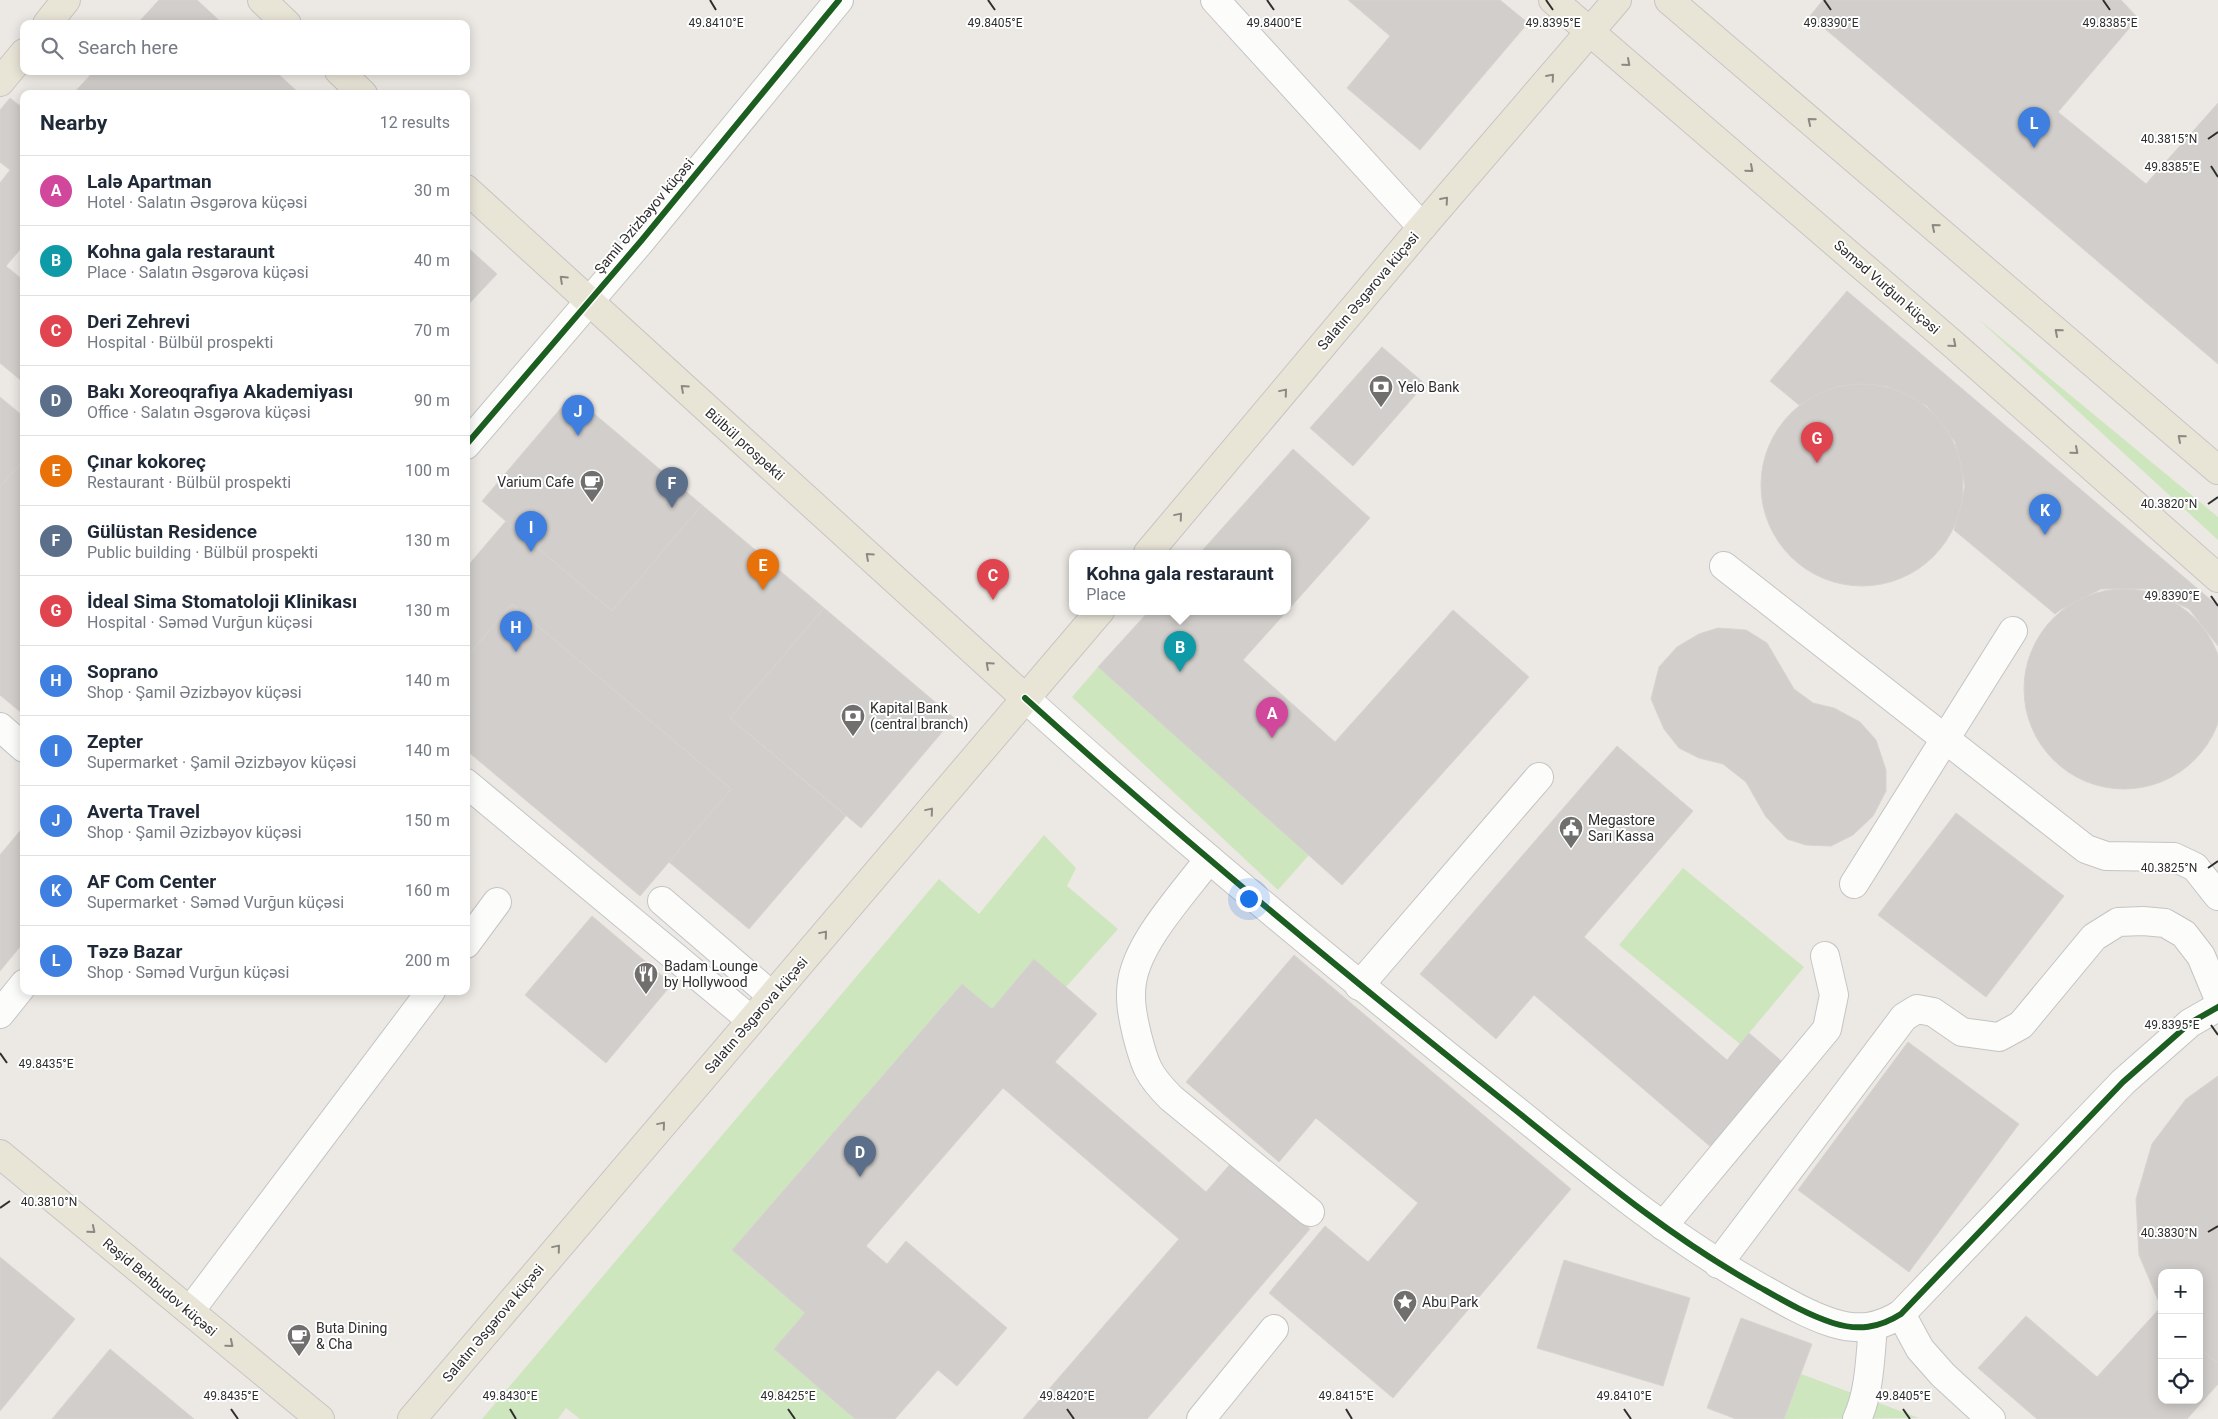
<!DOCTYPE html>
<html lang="en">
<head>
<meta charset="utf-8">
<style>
  body { margin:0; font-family:Roboto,sans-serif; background:#f2f2f3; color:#1f2937 }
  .controls { position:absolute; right:15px; bottom:15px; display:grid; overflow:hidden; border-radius:10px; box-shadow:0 2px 12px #0003 }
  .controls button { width:45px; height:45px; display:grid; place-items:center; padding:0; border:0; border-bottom:1px solid #e0e1e3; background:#fff; color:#1f2937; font:25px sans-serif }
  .you { position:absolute; left:1248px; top:898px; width:18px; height:18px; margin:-12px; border:4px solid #fff; border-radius:50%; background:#1a73e8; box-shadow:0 0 0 8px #1a73e833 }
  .badge { display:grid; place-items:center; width:32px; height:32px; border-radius:50%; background:#706f6e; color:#fff; font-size:16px; font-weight:700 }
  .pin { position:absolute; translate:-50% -41px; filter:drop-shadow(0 1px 2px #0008) }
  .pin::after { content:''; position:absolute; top:26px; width:18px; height:15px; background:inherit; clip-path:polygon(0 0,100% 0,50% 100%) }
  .popup { position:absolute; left:1069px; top:550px; width:222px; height:65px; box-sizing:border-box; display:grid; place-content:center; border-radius:10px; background:#fff; filter:drop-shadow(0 1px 4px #0005); font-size:16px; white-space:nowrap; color:#747a83 }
  .popup b { font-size:19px; color:#1f2937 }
  .popup::after { content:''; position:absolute; left:50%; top:100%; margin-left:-10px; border:10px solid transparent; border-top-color:#fff }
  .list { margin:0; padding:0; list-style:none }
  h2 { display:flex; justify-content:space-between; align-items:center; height:65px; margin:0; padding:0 20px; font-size:21px }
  h2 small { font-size:16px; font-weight:400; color:#747a83 }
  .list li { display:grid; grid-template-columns:32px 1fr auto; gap:15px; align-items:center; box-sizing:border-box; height:70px; padding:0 20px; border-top:1px solid #e0e1e3 }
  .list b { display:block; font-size:19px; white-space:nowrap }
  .list p { margin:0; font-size:16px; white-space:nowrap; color:#747a83 }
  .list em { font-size:16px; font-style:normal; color:#747a83 }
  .icon { flex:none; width:28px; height:28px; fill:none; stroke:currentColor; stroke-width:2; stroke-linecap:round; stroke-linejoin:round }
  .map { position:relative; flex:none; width:2218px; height:1419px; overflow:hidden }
  .search { position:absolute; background:#fff; box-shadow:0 2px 12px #0003; left:20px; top:20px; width:450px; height:55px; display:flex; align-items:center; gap:12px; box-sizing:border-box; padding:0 18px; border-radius:10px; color:#747a83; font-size:19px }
  .panel { position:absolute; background:#fff; box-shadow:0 2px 12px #0003; left:20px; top:90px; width:450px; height:905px; border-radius:10px }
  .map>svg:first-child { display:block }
</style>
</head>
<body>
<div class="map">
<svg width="2218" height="1419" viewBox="0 0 2218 1419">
  <rect width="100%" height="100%" fill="#ece8e4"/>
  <g fill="#cee6be">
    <path d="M1977,318l241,199v23z"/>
    <path d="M1098,667l211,188 -31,35 -206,-193z"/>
    <path d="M1044,835l32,33 -9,18 51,43 -52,58 -32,-27 -42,49 -30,-25 -230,266 73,63 -31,36 81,70h-275l-14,-11 -8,11h-76l457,-540 40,35z"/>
    <path d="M1683,868l121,99 -64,77 -121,-99z"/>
    <path d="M1801,1374l118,44 -135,1z"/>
  </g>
  <g fill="#d1cecb" stroke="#d7d4d0">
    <path d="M159,0h38l26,24h-86z"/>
    <path d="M1348,0h152l28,23 -108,127 -73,-62 43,-52z"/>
    <path d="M1823,0h298l17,18 -80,94 88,72 72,-81v261l-408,-348z"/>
    <path d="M94,71h181l25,23h-227z"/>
    <path d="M10,98l14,11v136l-18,21 18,15v102l-24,-20v-180l10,-13 -10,-8v-52z"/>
    <path d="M466,246l31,28 -31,33z"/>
    <path d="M1847,291l371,315v40l-29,-37 -41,-20h-47l-41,21 -5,4 -101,-84 11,-44 -10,-44 -28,-36 -41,-20h-46l-41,19 -29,-24z"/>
    <path d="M1382,347l43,37 -72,82 -43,-38z"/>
    <circle cx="1862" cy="485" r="101"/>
    <path d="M572,395l130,110 -90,106 -130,-110z"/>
    <path d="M0,397l24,20v43l-24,27z"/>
    <path d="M1293,449l77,69 -82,92v-57h-88z"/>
    <path d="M24,460v255l-24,-20v-208z"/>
    <path d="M702,505l122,103 -94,110 116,98 -97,113 -80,-67 62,-73 -219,-185 -46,54v-90l40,-47 106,90z"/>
    <circle cx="2124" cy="689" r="100"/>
    <path d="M512,604l219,185 -91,107 -174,-146v-92z"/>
    <path d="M824,608l130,110 -93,110 -131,-110z"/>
    <path d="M1453,610l76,67 -187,208 -244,-218 51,-56h138l-44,49 92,82z"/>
    <path d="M1718,628l28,2 21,13 27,46 19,14 21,5 26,14 16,18 10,30v21l-13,25 -20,19 -22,11 -25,-1 -19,-6 -21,-22 -20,-35 -23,-18 -24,-6 -20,-10 -15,-19 -13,-30 8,-32 18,-20 22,-13z"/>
    <path d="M1617,746l76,65 -109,126 143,123 22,-27 36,31 -73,84 -178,-153 -38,44 -76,-65z"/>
    <path d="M1956,813l108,83 -78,101 -108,-82z"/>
    <path d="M24,826v116l-24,29v-116z"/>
    <path d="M592,916l80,68 -66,79 -81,-68z"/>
    <path d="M1294,955l277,234 -178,209 -124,-105 56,-67 43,36 50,-59 -102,-85 -37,44 -93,-80z"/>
    <path d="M1034,959l63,55 -42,48 151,130 26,-30 78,67 -163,190h-124l156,-180 -176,-151 -137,158 21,18 19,-23 101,87 -50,58 -19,-16 -43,49h-40l-81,-70 31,-36 -73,-63 230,-266 30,25z"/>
    <path d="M1908,1042l111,82 -110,148 -111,-82z"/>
    <path d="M2218,1076v287l-19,-14v-76h-37v36l-1,-2 -22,-52 -3,-56 16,-55 34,-45z"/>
    <path d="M0,1257l75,62 -75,92z"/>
    <path d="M1564,1260l126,38 -27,88 -126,-38z"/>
    <path d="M2161,1307l1,93h37v-51l19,14v21l-31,35h-150l-59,-51 48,-52 71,61z"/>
    <path d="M1741,1318l71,26 -28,75h-48l-29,-11z"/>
    <path d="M110,1349l84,70h-142z"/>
  </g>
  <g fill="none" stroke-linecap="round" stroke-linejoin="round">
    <defs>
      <g id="minor">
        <path d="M1215,0l207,227"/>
        <path d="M466,445l175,-204 198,-241"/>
        <path d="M1724,566l362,283 20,7 68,1 21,10 23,29"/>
        <path d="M1025,698c158,143 322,278 489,411 77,62 153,126 240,175 25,14 51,30 79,39 25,8 46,5 68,-9l222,-232 67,-59 28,-16"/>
        <path d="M0,727l24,21"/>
        <path d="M466,783l285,237"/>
        <path d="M1209,859c-25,34 -71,82 -77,123 -3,18 1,36 5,53 8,31 11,40 34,63l139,114"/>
        <path d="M1854,884l159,-253"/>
        <path d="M662,901l110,95"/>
        <path d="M466,944l31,-42"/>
        <path d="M1359,986l180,-209"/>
        <path d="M0,1014l24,-30"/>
        <path d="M1663,1226l164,-197 7,-34 -9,-39"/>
        <path d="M1718,1264l186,-247 13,-8 16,3 29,20 37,5 22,-12 73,-88 24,-15 25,-1 22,2 19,11 17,22 17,41"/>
        <path d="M190,1311l241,-320"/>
        <path d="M1901,1314l19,35 23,26 48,44"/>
        <path d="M1201,1419l73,-90"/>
        <path d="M1857,1419c13,-28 13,-62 16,-92"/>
      </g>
      <g id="major">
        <path d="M262,0l25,24"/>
        <path d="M1553,0l401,345 264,233"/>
        <path d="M1669,0l549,470"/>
        <path d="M47,24l19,-24"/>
        <path d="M339,71l24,23"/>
        <path d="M0,82l24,-29"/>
        <path d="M466,189l559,509"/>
        <path d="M1148,553l274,-326 195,-227"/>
        <path d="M0,1154l320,265"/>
        <path d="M412,1419l688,-808"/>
      </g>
    </defs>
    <use href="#minor" stroke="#c5c4c5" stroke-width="30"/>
    <use href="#major" stroke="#c6c5c4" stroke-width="30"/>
    <use href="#minor" stroke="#fcfcfb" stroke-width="28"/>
    <use href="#major" stroke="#e8e4d6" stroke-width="28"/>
    <defs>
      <g id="cycleway">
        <path d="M466,445l175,-204 198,-241"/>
        <path d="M1025,698c158,143 322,278 489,411 77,62 153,126 240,175 25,14 51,30 79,39 25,8 46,5 68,-9l222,-232 67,-59 28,-16"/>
      </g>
    </defs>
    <use href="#cycleway" stroke="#fff" stroke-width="9"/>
    <use href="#cycleway" stroke="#1b5e20" stroke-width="6"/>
  </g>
  <defs><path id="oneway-chevron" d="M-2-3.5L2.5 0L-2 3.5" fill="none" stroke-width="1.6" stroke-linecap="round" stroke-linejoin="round" transform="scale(1.25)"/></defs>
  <g stroke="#8b8982">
    <use href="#oneway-chevron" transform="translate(1627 63) rotate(41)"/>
    <use href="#oneway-chevron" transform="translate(1551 77) rotate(-49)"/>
    <use href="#oneway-chevron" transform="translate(1811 121) rotate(-140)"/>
    <use href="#oneway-chevron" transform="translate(1750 169) rotate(41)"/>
    <use href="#oneway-chevron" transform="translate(1445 200) rotate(-49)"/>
    <use href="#oneway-chevron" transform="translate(1935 227) rotate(-140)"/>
    <use href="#oneway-chevron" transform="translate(563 279) rotate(-137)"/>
    <use href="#oneway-chevron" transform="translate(2058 332) rotate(-139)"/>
    <use href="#oneway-chevron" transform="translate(1953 344) rotate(41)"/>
    <use href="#oneway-chevron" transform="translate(684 388) rotate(-138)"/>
    <use href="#oneway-chevron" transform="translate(1284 392) rotate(-50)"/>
    <use href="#oneway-chevron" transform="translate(2181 438) rotate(-139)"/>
    <use href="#oneway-chevron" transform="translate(2075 451) rotate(41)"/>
    <use href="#oneway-chevron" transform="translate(1179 516) rotate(-50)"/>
    <use href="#oneway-chevron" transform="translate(869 556) rotate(-138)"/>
    <use href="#oneway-chevron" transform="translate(989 665) rotate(-138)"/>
    <use href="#oneway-chevron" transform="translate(930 811) rotate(-50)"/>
    <use href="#oneway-chevron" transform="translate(824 934) rotate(-50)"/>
    <use href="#oneway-chevron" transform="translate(662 1125) rotate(-50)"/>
    <use href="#oneway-chevron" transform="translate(92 1230) rotate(40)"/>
    <use href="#oneway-chevron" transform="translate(557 1248) rotate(-50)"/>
    <use href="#oneway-chevron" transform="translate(230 1344) rotate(40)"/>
  </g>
  <path fill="none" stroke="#2e2e2e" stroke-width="2" d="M710,0l6,10M988,0l7,10M1267,0l7,10M1546,0l7,10M1824,0l7,10M2103,0l7,10M2208,139l10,-7M2211,166l7,11M2208,504l10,-7M2211,596l7,10M2208,868l10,-7M2211,1025l7,10M0,1053l7,10M0,1208l10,-7M2208,1232l10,-6M231,1409l7,10M510,1409l6,10M788,1409l7,10M1067,1409l7,10M1346,1409l6,10M1624,1409l7,10M1903,1409l7,10"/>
  <defs>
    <symbol id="bank-pin" viewBox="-11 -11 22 30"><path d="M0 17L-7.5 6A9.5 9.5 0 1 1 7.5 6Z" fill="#706f6e" stroke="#fff"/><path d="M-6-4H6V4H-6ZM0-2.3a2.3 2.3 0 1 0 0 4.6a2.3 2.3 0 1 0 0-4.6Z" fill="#fff"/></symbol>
    <symbol id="cafe-pin" viewBox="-11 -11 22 30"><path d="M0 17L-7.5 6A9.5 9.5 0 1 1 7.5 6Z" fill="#706f6e" stroke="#fff"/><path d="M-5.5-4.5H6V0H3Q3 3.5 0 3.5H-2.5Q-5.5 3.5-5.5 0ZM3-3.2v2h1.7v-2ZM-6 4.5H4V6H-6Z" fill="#fff"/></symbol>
    <symbol id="civic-pin" viewBox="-11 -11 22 30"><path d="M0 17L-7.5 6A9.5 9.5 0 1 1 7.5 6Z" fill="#706f6e" stroke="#fff"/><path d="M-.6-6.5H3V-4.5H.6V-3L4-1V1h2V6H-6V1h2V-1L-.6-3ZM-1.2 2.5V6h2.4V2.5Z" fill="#fff"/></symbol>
    <symbol id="restaurant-pin" viewBox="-11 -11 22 30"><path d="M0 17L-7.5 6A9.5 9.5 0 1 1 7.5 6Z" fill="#706f6e" stroke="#fff"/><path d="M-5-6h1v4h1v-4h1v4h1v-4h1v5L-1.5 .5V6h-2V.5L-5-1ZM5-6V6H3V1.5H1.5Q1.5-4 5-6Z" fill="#fff"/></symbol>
    <symbol id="sight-pin" viewBox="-11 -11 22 30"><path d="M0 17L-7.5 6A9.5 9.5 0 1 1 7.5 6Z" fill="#706f6e" stroke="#fff"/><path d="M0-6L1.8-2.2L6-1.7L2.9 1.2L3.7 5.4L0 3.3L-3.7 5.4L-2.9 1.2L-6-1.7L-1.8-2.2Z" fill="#fff"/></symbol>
  </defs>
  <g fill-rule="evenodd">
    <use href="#bank-pin" x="1367" y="373" width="28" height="38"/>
    <use href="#cafe-pin" x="578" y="468" width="28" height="38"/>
    <use href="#bank-pin" x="839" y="702" width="28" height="38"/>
    <use href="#civic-pin" x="1557" y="814" width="28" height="38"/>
    <use href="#restaurant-pin" x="632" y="960" width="28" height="38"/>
    <use href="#sight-pin" x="1391" y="1288" width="28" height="38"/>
    <use href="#cafe-pin" x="285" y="1322" width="28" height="38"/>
  </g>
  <g text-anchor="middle" stroke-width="4" stroke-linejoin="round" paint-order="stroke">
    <g font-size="14" fill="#2e2e2e" stroke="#fff">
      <text transform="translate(644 216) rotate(-50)" y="5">Şamil Əzizbəyov küçəsi</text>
      <text transform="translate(1887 287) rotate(41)" y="5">Səməd Vurğun küçəsi</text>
      <text transform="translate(1368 291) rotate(-50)" y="5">Salatın Əsgərova küçəsi</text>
      <text transform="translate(745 444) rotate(42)" y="5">Bülbül prospekti</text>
      <text transform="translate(756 1015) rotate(-49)" y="5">Salatın Əsgərova küçəsi</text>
      <text transform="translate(160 1287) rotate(40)" y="5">Rəşid Behbudov küçəsi</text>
      <text transform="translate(493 1323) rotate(-50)" y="5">Salatın Əsgərova küçəsi</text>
    </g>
    <g font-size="14" fill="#2e2e2e" stroke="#fff" text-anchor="start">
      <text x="1398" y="392">Yelo Bank</text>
      <text x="574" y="487" text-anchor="end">Varium Cafe</text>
      <text x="870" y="713">Kapital Bank<tspan x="870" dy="16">(central branch)</tspan></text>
      <text x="1588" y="825">Megastore<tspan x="1588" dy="16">Sarı Kassa</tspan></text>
      <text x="664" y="971">Badam Lounge<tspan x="664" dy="16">by Hollywood</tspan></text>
      <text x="1422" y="1307">Abu Park</text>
      <text x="316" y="1333">Buta Dining<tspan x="316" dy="16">&amp; Cha</tspan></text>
    </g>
  </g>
  <g font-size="12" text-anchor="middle" fill="#2e2e2e" stroke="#fff" stroke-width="4" stroke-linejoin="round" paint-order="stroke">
    <text x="716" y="27">49.8410°E</text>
    <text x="995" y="27">49.8405°E</text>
    <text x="1274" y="27">49.8400°E</text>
    <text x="1553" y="27">49.8395°E</text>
    <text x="1831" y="27">49.8390°E</text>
    <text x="2110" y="27">49.8385°E</text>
    <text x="2169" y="143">40.3815°N</text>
    <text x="2172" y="171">49.8385°E</text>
    <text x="2169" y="508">40.3820°N</text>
    <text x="2172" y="600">49.8390°E</text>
    <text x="2169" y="872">40.3825°N</text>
    <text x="2172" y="1029">49.8395°E</text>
    <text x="46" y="1068">49.8435°E</text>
    <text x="49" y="1206">40.3810°N</text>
    <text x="2169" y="1237">40.3830°N</text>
    <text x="231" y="1400">49.8435°E</text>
    <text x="510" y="1400">49.8430°E</text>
    <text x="788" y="1400">49.8425°E</text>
    <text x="1067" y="1400">49.8420°E</text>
    <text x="1346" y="1400">49.8415°E</text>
    <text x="1624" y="1400">49.8410°E</text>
    <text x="1903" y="1400">49.8405°E</text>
  </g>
</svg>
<div class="controls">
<button>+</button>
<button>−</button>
<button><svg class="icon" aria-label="locate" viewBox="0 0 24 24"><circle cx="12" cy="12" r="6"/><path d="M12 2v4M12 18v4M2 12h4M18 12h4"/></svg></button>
</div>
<div class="you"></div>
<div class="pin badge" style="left:1272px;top:738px;background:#d1479c">A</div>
<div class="pin badge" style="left:1180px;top:672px;background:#0f9aa8">B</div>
<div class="popup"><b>Kohna gala restaraunt</b>Place</div>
<div class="pin badge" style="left:993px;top:600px;background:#e0444e">C</div>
<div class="pin badge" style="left:860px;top:1177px;background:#5c6f8a">D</div>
<div class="pin badge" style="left:763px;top:590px;background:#e8710a">E</div>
<div class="pin badge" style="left:672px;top:508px;background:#5c6f8a">F</div>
<div class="pin badge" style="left:1817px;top:463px;background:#e0444e">G</div>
<div class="pin badge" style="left:516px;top:652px;background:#3f7fe0">H</div>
<div class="pin badge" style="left:531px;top:552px;background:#3f7fe0">I</div>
<div class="pin badge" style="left:578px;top:436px;background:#3f7fe0">J</div>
<div class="pin badge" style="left:2045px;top:535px;background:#3f7fe0">K</div>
<div class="pin badge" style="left:2034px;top:148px;background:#3f7fe0">L</div>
<div class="search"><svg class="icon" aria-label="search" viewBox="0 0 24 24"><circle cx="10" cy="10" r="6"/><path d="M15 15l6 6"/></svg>Search here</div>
<section class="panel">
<h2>Nearby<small>12 results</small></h2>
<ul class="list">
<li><span class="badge" style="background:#d1479c">A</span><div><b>Lalә Apartman</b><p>Hotel · Salatın Əsgərova küçəsi</p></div><em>30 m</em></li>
<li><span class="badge" style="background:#0f9aa8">B</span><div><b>Kohna gala restaraunt</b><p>Place · Salatın Əsgərova küçəsi</p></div><em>40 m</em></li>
<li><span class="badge" style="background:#e0444e">C</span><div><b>Deri Zehrevi</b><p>Hospital · Bülbül prospekti</p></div><em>70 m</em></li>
<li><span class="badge" style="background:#5c6f8a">D</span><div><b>Bakı Xoreoqrafiya Akademiyası</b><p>Office · Salatın Əsgərova küçəsi</p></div><em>90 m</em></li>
<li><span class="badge" style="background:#e8710a">E</span><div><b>Çınar kokoreç</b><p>Restaurant · Bülbül prospekti</p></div><em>100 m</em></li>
<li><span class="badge" style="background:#5c6f8a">F</span><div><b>Gülüstan Residence</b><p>Public building · Bülbül prospekti</p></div><em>130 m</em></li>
<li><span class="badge" style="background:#e0444e">G</span><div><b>İdeal Sima Stomatoloji Klinikası</b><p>Hospital · Səməd Vurğun küçəsi</p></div><em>130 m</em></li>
<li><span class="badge" style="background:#3f7fe0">H</span><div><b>Soprano</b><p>Shop · Şamil Əzizbəyov küçəsi</p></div><em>140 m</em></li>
<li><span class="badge" style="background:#3f7fe0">I</span><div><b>Zepter</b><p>Supermarket · Şamil Əzizbəyov küçəsi</p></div><em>140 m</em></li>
<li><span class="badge" style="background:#3f7fe0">J</span><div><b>Averta Travel</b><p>Shop · Şamil Əzizbəyov küçəsi</p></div><em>150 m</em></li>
<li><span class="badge" style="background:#3f7fe0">K</span><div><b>AF Com Center</b><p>Supermarket · Səməd Vurğun küçəsi</p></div><em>160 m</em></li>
<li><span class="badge" style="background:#3f7fe0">L</span><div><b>Tәzә Bazar</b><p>Shop · Səməd Vurğun küçəsi</p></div><em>200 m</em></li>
</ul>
</section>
</div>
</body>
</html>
